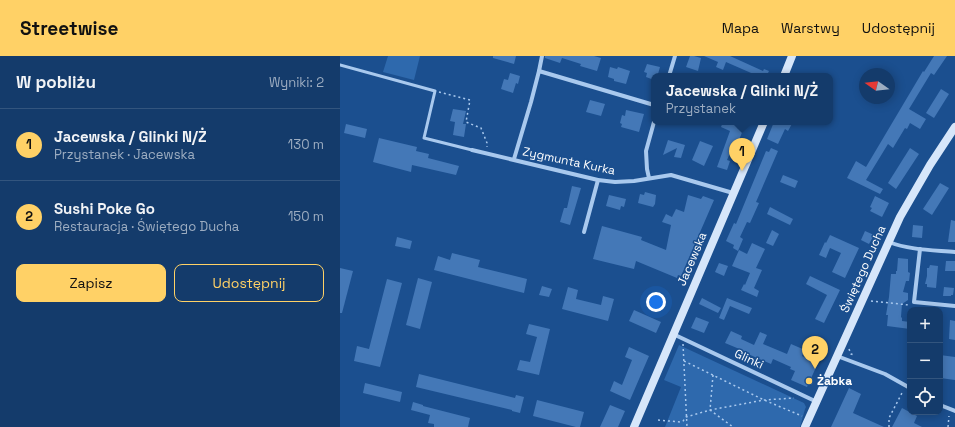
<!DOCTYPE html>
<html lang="pl">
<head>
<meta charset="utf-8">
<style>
  body { margin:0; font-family:"Space Grotesk",sans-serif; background:#1d4271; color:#f1f3f6 }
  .controls { position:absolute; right:12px; bottom:12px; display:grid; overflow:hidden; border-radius:8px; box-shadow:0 2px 10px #0003 }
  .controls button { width:36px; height:36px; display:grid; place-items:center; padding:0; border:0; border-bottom:1px solid #33557e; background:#143b6b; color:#f1f3f6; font:20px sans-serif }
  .compass { position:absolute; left:519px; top:12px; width:36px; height:36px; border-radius:50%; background:#143b6b; box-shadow:0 2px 10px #0003; rotate:284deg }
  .you { position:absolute; left:316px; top:246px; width:14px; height:14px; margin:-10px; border:3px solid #fff; border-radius:50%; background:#1a73e8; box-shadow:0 0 0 6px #1a73e833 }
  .badge { display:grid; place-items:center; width:26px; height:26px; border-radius:50%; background:#ffd166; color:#111; font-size:13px; font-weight:700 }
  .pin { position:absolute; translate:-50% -33px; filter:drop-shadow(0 1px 2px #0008) }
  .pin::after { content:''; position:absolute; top:21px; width:14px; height:12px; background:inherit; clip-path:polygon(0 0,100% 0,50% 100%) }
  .popup { position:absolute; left:311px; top:17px; width:182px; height:52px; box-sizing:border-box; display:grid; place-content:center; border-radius:8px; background:#143b6b; filter:drop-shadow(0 1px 3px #0005); font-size:13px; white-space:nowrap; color:#9dadc1 }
  .popup b { font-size:15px; color:#f1f3f6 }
  .popup::after { content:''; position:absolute; left:50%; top:100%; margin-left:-8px; border:8px solid transparent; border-top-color:#143b6b }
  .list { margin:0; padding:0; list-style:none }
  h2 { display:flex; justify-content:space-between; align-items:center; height:52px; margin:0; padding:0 16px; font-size:17px }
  h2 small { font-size:13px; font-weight:400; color:#9dadc1 }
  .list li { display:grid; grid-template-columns:26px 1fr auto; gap:12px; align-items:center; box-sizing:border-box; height:72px; padding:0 16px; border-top:1px solid #33557e }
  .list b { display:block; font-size:15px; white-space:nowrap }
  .list p { margin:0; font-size:13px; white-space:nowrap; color:#9dadc1 }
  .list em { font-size:13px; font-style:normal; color:#9dadc1 }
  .actions { display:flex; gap:8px; padding:12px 16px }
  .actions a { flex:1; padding:9px 0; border:1px solid #ffd166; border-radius:8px; text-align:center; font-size:14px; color:#ffd166 }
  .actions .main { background:#ffd166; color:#111 }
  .icon { flex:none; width:22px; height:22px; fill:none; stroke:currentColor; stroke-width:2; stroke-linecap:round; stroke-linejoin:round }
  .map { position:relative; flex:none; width:615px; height:371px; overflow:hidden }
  header { display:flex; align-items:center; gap:24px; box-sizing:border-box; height:56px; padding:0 20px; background:#ffd166; color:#111 }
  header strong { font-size:19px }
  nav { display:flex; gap:22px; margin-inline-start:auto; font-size:14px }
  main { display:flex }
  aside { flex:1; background:#143b6b }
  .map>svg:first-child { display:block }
</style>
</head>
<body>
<header>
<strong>Streetwise</strong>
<nav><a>Mapa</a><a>Warstwy</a><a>Udostępnij</a></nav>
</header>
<main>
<aside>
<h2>W pobliżu<small>Wyniki: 2</small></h2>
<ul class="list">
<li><span class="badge">1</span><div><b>Jacewska / Glinki N/Ż</b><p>Przystanek · Jacewska</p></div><em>130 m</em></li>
<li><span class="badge">2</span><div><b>Sushi Poke Go</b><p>Restauracja · Świętego Ducha</p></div><em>150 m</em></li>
</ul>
<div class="actions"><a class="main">Zapisz</a><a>Udostępnij</a></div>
</aside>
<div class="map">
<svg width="615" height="371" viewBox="0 0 615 371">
  <rect width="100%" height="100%" fill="#1b4f8f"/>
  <g fill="#2e69ad">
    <path d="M48,0h32l-6,24 -31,-8z"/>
    <path d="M339,289l125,58 2,4 -1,2 -5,18h-135l16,-40 -17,-7z"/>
  </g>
  <g fill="#4478b7">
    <path d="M153,0h23l-2,8 -21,-6z"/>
    <path d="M205,0h49l7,2 -4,13 -17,-5 1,-2 -19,-6 -2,5 -15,-5z"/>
    <path d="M350,0h4l7,2 -3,13 -12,-4z"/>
    <path d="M364,0h26l33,15 1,-2 5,2 -1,2 8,3h-18l-32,-14 -3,8 -7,-3 2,-5z"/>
    <path d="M594,0h13l-13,19 -3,-2 -22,36 17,10 -6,10 -10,-6 -3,6 -2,-1 -12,20 -5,-4 -22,36 17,9 -3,5 -33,-16 9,-17 10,6 57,-96 1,1z"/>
    <path d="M307,8l13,3 -2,7h-2v2h-2v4l-8,-3 1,-4 -3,-1z"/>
    <path d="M270,11l7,2 1,-2 12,4 -4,13 -12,-3v-2l-6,-2z"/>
    <path d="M170,17l10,3 -2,8 -2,-1 -3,10 -12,-4 3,-10 4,1z"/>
    <path d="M601,33l8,5 -15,24 -8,-5z"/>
    <path d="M250,44l15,4 -4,12 -15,-4z"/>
    <path d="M113,53l13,2 -3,13h3l-2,13 -11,-2 2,-13 -5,-1z"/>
    <path d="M286,54l18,4 -5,18 -18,-5 1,-3 -2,-1 2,-8 3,1z"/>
    <path d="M383,66h16l-2,6 6,2 -6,15 -3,-1 -7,16 3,1 -3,9 -10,-3 13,-36 -9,-4z"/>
    <path d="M434,66h19l-5,9 -3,-2 -7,15 -11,-5z"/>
    <path d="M6,68l21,5 -2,9 -21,-5z"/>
    <path d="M39,82l38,9 -1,4 13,3 -1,4 31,8 -3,9 -44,-10 -1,7 -38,-10z"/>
    <path d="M328,84l17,5 -4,13 -7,-1 3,-9 -14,7z"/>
    <path d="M360,85l13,5 -9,20 -12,-6z"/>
    <path d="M431,92l7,3 -22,51 3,1 -9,20 -3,-1 -7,15 3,2 -5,12 -5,-3 1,-3 -8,-4 8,-18 2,1 30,-73 3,1z"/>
    <path d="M570,92l9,6 -23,35 -8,-6z"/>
    <path d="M443,119l15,6 -3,7 -15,-6z"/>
    <path d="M600,127l9,5 -17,27 -9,-6z"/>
    <path d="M232,130l9,2 -11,37 -10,-3 4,-14h3z"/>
    <path d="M305,136l11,3 -1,9 -2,3 -15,-4 2,-9 4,1z"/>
    <path d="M269,139l17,4 -2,8 -3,-1 -1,4 -14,-4z"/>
    <path d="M348,139l13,4 2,-3 11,4 -33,76 -3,-1 -1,3 -41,-17 -2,8 -41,-10 9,-33 40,11 -1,3 25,10 5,-25 -9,-3 4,-8 6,3 4,-8 8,3z"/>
    <path d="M535,140l14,7 -7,14 -12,-6 2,-3 -2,-1z"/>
    <path d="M430,151l23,12 -3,6 -23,-11z"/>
    <path d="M611,164l4,1v21h-7z"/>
    <path d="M573,169l10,1 -1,12 -10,-1z"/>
    <path d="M432,174l7,4 -6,12 -7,-3z"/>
    <path d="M525,175l9,4 -5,9 -8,-4z"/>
    <path d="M490,179l29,13 -14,30 -13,-6 9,-19 -11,-5 -4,10 -7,-3 6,-13 1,1z"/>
    <path d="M57,181l15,4 -2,8 -15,-3z"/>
    <path d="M412,187l13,6 -9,19 6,2 -8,18 5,3 -2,6 -16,-7 3,-6 1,1 5,-12 -18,-7 7,-16 8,4z"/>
    <path d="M112,197l28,7 -2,7 49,12 -3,14 -90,-23 4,-14 12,4z"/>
    <path d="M558,202l10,1v13l2,1 -1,8h-3l-3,11 5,1v7l-6,4 -1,13 1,1v3l8,1v7l-23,-3 1,-11h-2l3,-18 2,-23h5v-3h1z"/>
    <path d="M606,205h9v10h-10z"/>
    <path d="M379,207l9,3 -4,10 -9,-4z"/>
    <path d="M590,209l8,1 -2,22 -9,-1v-3h-2l2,-8v-8h2z"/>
    <path d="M0,212l13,3 -11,42h-2z"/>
    <path d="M470,220l30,14 -16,33 -9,-4 12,-24 -21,-11z"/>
    <path d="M78,222l14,4 -12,47 -14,-4z"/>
    <path d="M47,223l15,4 -22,84 -26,-6 3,-15 12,3z"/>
    <path d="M202,230l10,3 -3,8 -10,-2z"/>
    <path d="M228,231l10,3 -2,9 25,6 2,-9 11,3 -6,22 -46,-12z"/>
    <path d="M604,231l10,1 -1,7h-2v1h-8z"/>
    <path d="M362,242l19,10 -3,5 -19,-9z"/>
    <path d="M387,242l25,10 -3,6 -19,-8 -6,14 -5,-2z"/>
    <path d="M294,254l27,12 -5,11 -27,-12z"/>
    <path d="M356,261l13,5 -5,11 -13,-5z"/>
    <path d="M610,264l5,1v19l-6,-1z"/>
    <path d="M189,268l21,5 -11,46 -22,-5 3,-10 10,2 7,-25 -11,-3z"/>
    <path d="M391,275l11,5 -1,3 13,6 6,-13 7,3 -4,9 24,10 4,-10 14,6 -3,6 16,7 -11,24 -16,-7 4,-9 -5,-2 1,-2 -18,-8 -2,5 -23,-10 1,-1 -24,-10z"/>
    <path d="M289,291l20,9 -19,44 -20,-9 4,-10 8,4 10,-25 -7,-3z"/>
    <path d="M600,299l15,2v23l-15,-2z"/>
    <path d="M79,318l96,24 1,-3 8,2 -4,16 -8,-2v-1l-96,-23z"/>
    <path d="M25,327l37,9 -2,10 -37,-9z"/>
    <path d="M509,332l12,6 -8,19 31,14h-53z"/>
    <path d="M197,344l47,12 -4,15h-4l-43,-11z"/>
    <path d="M73,346l10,3v1l47,12 -2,9h-34v-3l-6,-1 2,-8 -19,-5z"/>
    <path d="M270,349l15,6 -7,16h-18z"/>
    <path d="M562,352l15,8 -3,7 8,4h-30z"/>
  </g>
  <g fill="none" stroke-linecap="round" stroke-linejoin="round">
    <g stroke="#a9c9ee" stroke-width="1.5" stroke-dasharray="2 3" stroke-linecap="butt">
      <path d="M99,36l31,8 -4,22 15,6 6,15v4"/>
      <path d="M531,245l38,4"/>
      <path d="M343,288l4,83"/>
      <path d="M509,293l2,5 3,1"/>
      <path d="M344,305l80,39 38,16"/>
      <path d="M373,319l-3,35 23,17"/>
      <path d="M318,364l22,2 3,-1 3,-4 24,-7 54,-10 30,-2"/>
      <path d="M549,371v-9l14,-27"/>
      <path d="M608,371l1,-11"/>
    </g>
    <path stroke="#a9c9ee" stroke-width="3" d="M0,9l95,26 -11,47 48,12"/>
    <g stroke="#a9c9ee" stroke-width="4">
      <path d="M199,15l3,-15"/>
      <path d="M329,20l6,-20"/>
      <path d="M132,94l126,30 17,2 19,-1 37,-6 62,18"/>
      <path d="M174,103l17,-57 8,-31 115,34"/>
      <path d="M309,122l-2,-9 -1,-18 8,-29"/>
      <path d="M244,176l14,-52"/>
      <path d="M549,186c20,8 44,8 66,10"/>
      <path d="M580,193l-6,53 41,4"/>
      <path d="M333,278l144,68"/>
      <path d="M497,300l48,18 25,14"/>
      <path d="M600,349l15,6"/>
    </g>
    <g stroke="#d6e6fa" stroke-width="8">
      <path d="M444,20l8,-20"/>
      <path d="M294,371l130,-305"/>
      <path d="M465,371l95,-210 30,-52 25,-38"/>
    </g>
  </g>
  <circle fill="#ffd166" stroke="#1b4f8f" stroke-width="1.5" cx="469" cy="325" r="4"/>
  <g text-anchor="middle" stroke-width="3" stroke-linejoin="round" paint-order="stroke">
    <g font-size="12" fill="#fff" stroke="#1b4f8f">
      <text transform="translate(229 105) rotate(12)" y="4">Zygmunta Kurka</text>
      <text transform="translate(352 203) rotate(-67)" y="4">Jacewska</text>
      <text transform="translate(523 213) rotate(-66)" y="4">Świętego Ducha</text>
      <text transform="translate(409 303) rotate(25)" y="4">Glinki</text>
    </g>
    <g font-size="12" font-weight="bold" fill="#fff" stroke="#1b4f8f" text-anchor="start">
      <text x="477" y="329">Żabka</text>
    </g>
  </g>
</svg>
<div class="controls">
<button>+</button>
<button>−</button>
<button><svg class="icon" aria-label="locate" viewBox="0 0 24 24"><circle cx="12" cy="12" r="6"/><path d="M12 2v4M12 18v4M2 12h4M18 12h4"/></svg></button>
</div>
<svg class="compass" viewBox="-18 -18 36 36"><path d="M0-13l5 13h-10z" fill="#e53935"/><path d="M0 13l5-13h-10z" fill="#9dadc1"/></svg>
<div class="you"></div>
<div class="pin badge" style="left:402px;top:115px">1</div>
<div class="popup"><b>Jacewska / Glinki N/Ż</b>Przystanek</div>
<div class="pin badge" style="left:475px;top:313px">2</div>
</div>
</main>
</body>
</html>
